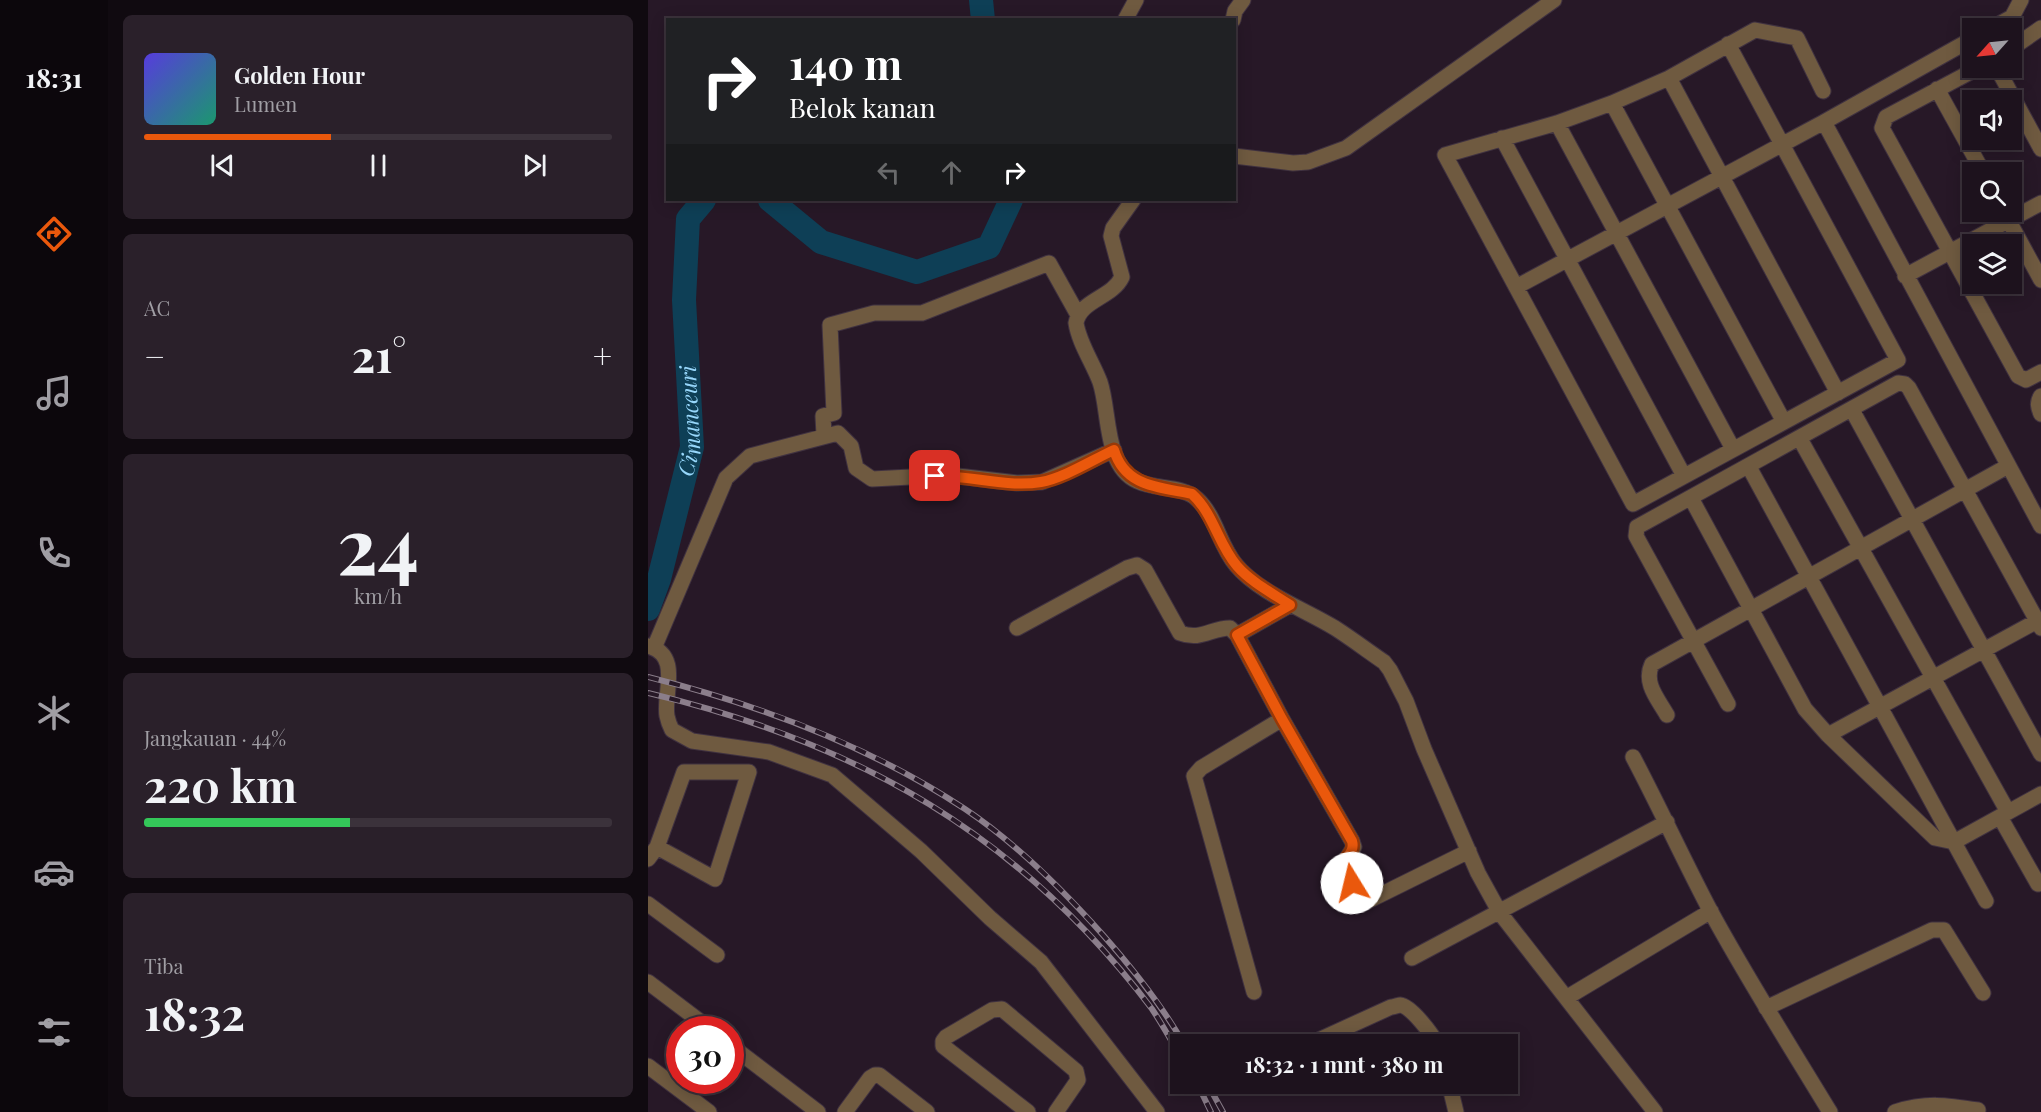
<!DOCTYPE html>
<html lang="id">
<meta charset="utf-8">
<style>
body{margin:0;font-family:"Playfair Display",serif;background:#2a202a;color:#f1f3f6;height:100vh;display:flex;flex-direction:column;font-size:22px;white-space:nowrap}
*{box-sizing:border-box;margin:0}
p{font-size:20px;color:#a09ea4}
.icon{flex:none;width:33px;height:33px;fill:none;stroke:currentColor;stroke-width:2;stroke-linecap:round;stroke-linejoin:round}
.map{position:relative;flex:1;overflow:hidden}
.details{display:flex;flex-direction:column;gap:15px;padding:15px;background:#100a10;width:540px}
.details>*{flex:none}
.top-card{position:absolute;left:18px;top:18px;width:570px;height:183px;border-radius:0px;box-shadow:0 3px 15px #0003,0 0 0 2px #3b323b;background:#202124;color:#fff;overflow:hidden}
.needle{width:39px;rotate:243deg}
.fabs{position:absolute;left:1314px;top:18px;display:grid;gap:12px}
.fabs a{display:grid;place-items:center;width:60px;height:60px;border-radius:0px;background:#1d121d;box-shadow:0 3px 15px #0003,0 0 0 2px #3b323b;font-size:30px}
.speed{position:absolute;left:18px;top:1016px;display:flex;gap:12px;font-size:30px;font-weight:700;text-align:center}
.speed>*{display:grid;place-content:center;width:78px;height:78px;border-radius:50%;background:#1d121d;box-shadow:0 3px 15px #0003,0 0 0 2px #3b323b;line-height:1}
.speed .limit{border:9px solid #d22;background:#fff;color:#111}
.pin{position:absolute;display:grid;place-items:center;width:51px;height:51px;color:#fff;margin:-26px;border-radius:12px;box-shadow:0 3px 9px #0006}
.me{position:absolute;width:66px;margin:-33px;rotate:351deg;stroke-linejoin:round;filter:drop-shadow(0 0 4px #0008)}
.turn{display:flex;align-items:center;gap:21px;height:126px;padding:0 24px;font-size:27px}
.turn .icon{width:78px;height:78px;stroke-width:2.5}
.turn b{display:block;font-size:42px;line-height:51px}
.lanes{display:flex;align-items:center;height:57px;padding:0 24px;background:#0003;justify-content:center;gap:30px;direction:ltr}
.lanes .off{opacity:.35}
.big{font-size:45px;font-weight:700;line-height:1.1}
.details .tile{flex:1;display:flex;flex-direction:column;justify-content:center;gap:9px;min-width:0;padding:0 21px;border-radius:9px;background:#2a202a}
.details .dial{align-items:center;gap:0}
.dial b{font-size:78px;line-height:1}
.song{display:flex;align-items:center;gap:18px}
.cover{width:72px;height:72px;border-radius:9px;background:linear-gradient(135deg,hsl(250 70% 55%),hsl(160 70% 35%))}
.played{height:6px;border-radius:3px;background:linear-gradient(90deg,#ea580c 40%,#3b323b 40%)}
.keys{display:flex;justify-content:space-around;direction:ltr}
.heat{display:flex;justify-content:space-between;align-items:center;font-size:33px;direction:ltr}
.charge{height:9px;border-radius:4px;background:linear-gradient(90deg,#34c759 44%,#3b323b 0)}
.trip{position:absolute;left:522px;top:1034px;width:348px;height:60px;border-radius:0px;background:#1d121d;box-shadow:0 3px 15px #0003,0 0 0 2px #3b323b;font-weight:700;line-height:60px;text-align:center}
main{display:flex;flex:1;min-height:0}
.dock{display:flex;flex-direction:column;width:108px;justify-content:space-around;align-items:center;background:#0c070c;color:#a09ea4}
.dock .icon{width:42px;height:42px}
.dock .current{color:#ea580c}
.dock b{font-size:27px;color:#f1f3f6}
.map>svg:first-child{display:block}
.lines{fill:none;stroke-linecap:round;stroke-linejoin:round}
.river{stroke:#0e3f56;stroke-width:24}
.minor-casing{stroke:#403240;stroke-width:17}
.minor{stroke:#6f5a40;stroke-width:15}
.rail-casing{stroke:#8b7e8b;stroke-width:6}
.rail{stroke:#271827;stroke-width:4;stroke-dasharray:11;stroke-linecap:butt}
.route-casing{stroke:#983908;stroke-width:15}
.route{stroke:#ea580c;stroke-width:10}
.labels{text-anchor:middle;stroke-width:6;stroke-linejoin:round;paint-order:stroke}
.water-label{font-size:22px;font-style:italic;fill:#97d7fb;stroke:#271827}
</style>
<main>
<nav class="dock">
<b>18:31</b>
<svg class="icon current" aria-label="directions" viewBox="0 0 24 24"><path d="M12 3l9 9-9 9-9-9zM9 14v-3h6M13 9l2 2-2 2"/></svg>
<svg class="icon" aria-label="music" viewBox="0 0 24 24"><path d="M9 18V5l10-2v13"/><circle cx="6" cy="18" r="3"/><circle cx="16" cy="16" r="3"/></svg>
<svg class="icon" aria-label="phone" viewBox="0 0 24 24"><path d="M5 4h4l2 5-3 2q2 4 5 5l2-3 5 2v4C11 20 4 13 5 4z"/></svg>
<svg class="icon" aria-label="climate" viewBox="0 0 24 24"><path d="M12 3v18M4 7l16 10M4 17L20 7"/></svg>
<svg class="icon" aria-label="car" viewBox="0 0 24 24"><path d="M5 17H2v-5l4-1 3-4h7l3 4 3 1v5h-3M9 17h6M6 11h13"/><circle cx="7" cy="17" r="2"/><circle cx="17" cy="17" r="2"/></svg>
<svg class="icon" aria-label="filters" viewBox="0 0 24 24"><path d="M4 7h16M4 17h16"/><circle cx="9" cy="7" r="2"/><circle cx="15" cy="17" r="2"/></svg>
</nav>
<section class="details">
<div class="tile">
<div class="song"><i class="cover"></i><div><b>Golden Hour</b><p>Lumen</p></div></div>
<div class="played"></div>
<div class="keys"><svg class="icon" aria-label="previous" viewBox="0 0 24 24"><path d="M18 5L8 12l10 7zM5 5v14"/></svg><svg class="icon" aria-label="pause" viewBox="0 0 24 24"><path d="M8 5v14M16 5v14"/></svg><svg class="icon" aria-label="next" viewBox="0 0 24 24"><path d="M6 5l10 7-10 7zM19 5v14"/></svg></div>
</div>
<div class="tile"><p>AC</p>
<div class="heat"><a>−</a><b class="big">21°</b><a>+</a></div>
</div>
<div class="tile dial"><b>24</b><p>km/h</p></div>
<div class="tile"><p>Jangkauan · 44%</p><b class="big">220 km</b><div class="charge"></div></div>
<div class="tile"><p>Tiba</p><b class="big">18:32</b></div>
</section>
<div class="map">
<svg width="1393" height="1112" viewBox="0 0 1393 1112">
<rect width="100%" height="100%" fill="#271827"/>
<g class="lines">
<g class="river">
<path d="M333,0L335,20"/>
<path d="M122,200L173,242L269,272L341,247L363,200"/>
<path id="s1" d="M0,609L11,579L44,447L36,300L40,219L56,200"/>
</g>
<g class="minor-casing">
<path id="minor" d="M477,20L488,0
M585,20L587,11L595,0
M1344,28L1364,17L1373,0
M1324,39L1176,122L1393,526
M1080,44L1250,360L985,504L797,155L909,123L964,103L1021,78L1107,30L1149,38L1175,91
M1364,48L1393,28
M1330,68L1238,117L1234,128L1370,376L1378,380L1393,372
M1349,68L1393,149
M1021,78L1190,393
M1289,89L1335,172
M964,103L1136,422
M909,123L1085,449
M854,138L1036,476
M586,156L645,163L660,162L698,148L906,0
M485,200L465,228L463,236L474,277C464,298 432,300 428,323C431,343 445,363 452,382C462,411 456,466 489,481C507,490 534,485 549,499C568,516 571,545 588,565C611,593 656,609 687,628C704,639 720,651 736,662L742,670L758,701L776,749L830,873L852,913L1007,1112
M1356,212L1393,280
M1257,276L1393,203
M868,287L1176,122
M1393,396C1389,402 1390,407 1393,414
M1204,410L1393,754
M176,435L175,416L186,413L182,325L226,313H274L401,263L430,315
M1152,439L1360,812
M1101,467L1338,901
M1043,498L1157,709L1180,735L1287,838L1306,842L1393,794
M642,605L589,635L634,719L704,841L706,847L697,861L695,869L713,897L716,899L722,900L821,851
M369,628L479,568L489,565L497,570L532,633C553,641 563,628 582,628L589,635
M0,646C34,655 15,694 19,716C20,721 22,726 24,730L44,741L121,752L184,775L273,851L342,918L393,962L509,1112
M6,648L78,478L102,456L190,433L203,446L208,468L224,479L301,475L369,483L394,482L466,450
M1080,704L988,536L989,527L1250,383L1257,384L1261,388L1393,628
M1019,715C1010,699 995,683 1004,664L1360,466
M1180,735L1389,621
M985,757C1012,808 1036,861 1063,912C1100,980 1142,1046 1182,1112
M1352,817L1390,884
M0,859L9,847L36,772H101L67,879L9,847
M0,904L69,955
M764,958L1019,822
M0,982L62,1029
M606,992L546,776L553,768L634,719
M918,998L1063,911
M1118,1008L1284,930H1296L1335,993
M662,1044L743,1007C745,1007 751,1005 752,1005C763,1006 784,1034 789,1044
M82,1045L170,1112
M0,1066L61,1112
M801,1083L808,1112
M197,1112L222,1078L227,1075H231L279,1112
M380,1112L295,1046V1041L298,1037L344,1010L354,1009L428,1071L430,1080L408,1112
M1247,1112C1278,1102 1299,1105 1330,1110"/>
</g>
<use href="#minor" class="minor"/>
<g class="rail-casing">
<path id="rail" d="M0,677C112,705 220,745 317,809C368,843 414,889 455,935C485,969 513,1004 536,1044
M0,693C211,743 372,835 504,1009C514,1024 523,1040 532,1056
M549,1083L563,1112
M559,1083L575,1112"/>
</g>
<use href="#rail" class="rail"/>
</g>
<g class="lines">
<g class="route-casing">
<path id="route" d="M287,476C322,475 359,488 393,482C416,478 444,460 466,450C477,487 511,487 544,494C566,514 570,544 589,566C603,582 624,593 642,605L589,635L634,719L704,841C708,855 692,858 695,870C697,874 702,879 704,883"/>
</g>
<use href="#route" class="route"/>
</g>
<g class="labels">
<g class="water-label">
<text dy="8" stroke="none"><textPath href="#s1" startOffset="194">Cimanceuri</textPath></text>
</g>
</g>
</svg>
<div class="fabs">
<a><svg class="needle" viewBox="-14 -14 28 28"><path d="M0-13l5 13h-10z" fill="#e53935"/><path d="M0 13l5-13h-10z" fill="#a09ea4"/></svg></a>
<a><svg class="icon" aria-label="sound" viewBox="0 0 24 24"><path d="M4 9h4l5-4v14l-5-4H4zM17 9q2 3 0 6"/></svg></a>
<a><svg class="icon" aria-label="search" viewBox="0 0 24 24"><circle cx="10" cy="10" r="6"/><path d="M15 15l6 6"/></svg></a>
<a><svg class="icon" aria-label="layers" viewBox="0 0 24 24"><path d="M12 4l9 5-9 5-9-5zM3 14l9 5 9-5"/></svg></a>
</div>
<div class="speed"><div class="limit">30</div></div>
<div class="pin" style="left:287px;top:476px;background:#d93025"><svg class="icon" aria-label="arrive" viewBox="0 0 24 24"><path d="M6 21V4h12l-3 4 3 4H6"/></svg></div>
<svg class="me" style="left:704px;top:883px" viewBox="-20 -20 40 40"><circle r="19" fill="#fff"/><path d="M0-13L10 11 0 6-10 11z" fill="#ea580c"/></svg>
<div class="trip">18:32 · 1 mnt · 380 m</div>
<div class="top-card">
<div class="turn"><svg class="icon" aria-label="right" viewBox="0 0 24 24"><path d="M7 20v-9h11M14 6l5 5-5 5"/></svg><div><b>140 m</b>Belok kanan</div></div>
<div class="lanes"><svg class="icon off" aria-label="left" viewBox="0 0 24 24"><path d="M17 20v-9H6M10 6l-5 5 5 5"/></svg><svg class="icon off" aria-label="ahead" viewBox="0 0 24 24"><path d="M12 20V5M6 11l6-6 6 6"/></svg><svg class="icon" aria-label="right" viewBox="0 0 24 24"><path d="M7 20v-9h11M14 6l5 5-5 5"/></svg></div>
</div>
</div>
</main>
